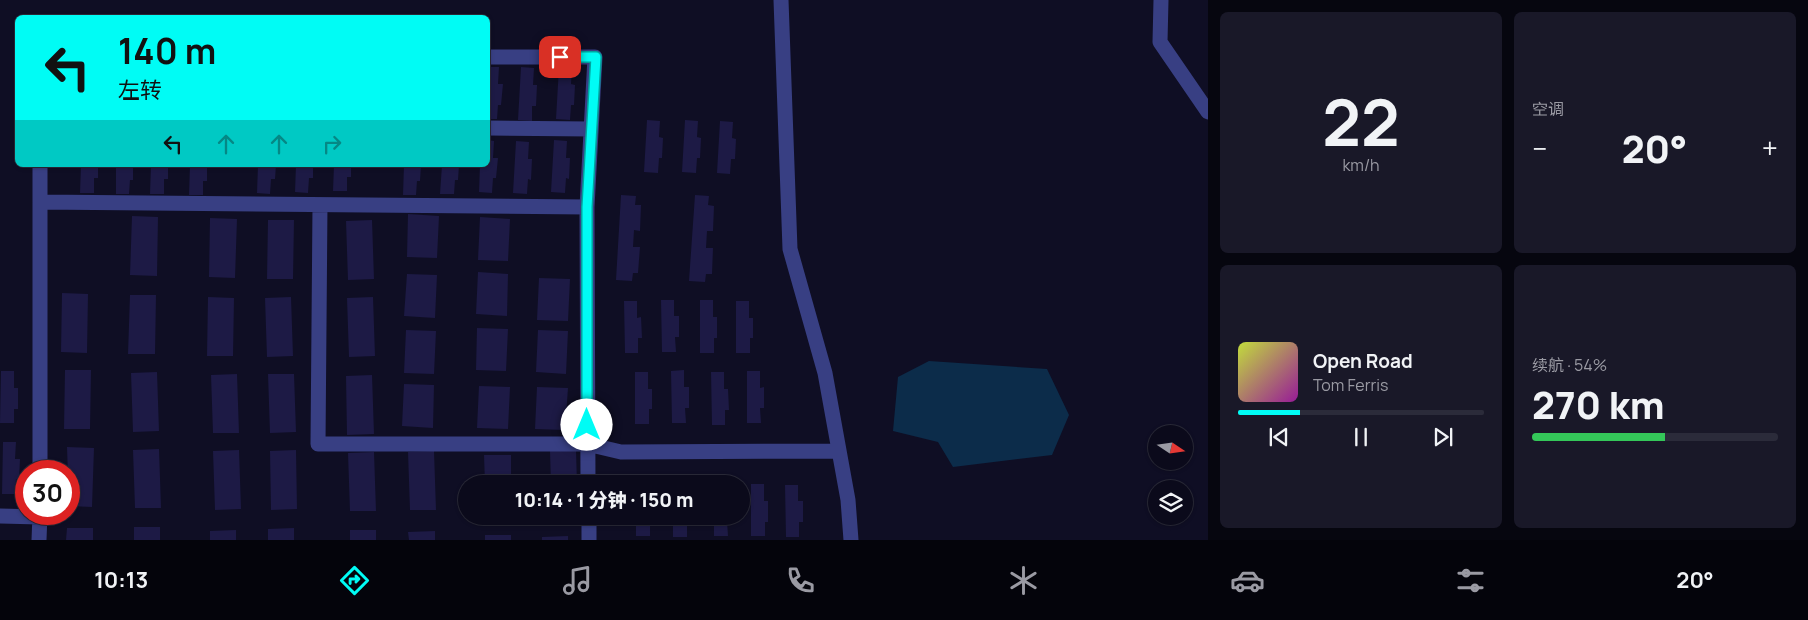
<!DOCTYPE html>
<html lang="zh">
<meta charset="utf-8">
<style>
body{margin:0;font-family:Manrope,"Noto Sans SC",sans-serif;background:#191828;color:#f1f3f6;height:100vh;display:flex;flex-direction:column;font-size:19px;white-space:nowrap}
*{box-sizing:border-box;margin:0}
p{font-size:16px;color:#9a9aa3}
.icon{flex:none;width:28px;height:28px;fill:none;stroke:currentColor;stroke-width:2;stroke-linecap:round;stroke-linejoin:round}
.map{position:relative;flex:1;overflow:hidden}
.sheet{display:flex;flex-direction:column;gap:12px;padding:12px;background:#06060f;width:600px}
.sheet>*{flex:none}
.guide{position:absolute;left:15px;top:15px;width:475px;height:152px;border-radius:8px;box-shadow:0 1px 4px #0004,0 0 0 1px #2b2b3a;background:#00fcf5;color:#111;overflow:hidden}
.needle{width:32px;rotate:103deg}
.buttons{position:absolute;left:1148px;top:425px;display:grid;gap:10px}
.buttons a{display:grid;place-items:center;width:45px;height:45px;border-radius:50%;background:#0b0a1b;box-shadow:0 1px 4px #0004,0 0 0 1px #2b2b3a;font-size:25px}
.speed{position:absolute;left:15px;top:460px;display:flex;gap:10px;font-size:25px;font-weight:700;text-align:center}
.speed>*{display:grid;place-content:center;width:65px;height:65px;border-radius:50%;background:#0b0a1b;box-shadow:0 1px 4px #0004,0 0 0 1px #2b2b3a;line-height:1}
.speed .limit{border:8px solid #d22;background:#fff;color:#111}
.pin{position:absolute;display:grid;place-items:center;width:42px;height:42px;color:#fff;margin:-21px;border-radius:10px;box-shadow:0 2px 8px #0006}
.me{position:absolute;width:55px;margin:-28px;rotate:0deg;stroke-linejoin:round;filter:drop-shadow(0 0 4px #0008)}
.turn{display:flex;align-items:center;gap:18px;height:105px;padding:0 20px;font-size:22px}
.turn .icon{width:65px;height:65px;stroke-width:2.5}
.turn b{display:block;font-size:35px;line-height:42px}
.lanes{display:flex;align-items:center;height:48px;padding:0 20px;background:#0003;justify-content:center;gap:25px;direction:ltr}
.lanes .off{opacity:.35}
.big{font-size:38px;font-weight:800;line-height:1.1}
.sheet .widget{flex:1;display:flex;flex-direction:column;justify-content:center;gap:8px;min-width:0;padding:0 18px;border-radius:8px;background:#191828}
.sheet .dial{align-items:center;gap:0}
.dial b{font-size:65px;line-height:1}
.song{display:flex;align-items:center;gap:15px}
.cover{width:60px;height:60px;border-radius:8px;background:linear-gradient(135deg,hsl(70 70% 55%),hsl(300 70% 35%))}
.played{height:5px;border-radius:2px;background:linear-gradient(90deg,#00fcf5 25%,#2b2b3a 25%)}
.keys{display:flex;justify-content:space-around;direction:ltr}
.heat{display:flex;justify-content:space-between;align-items:center;font-size:28px;direction:ltr}
.charge{height:8px;border-radius:4px;background:linear-gradient(90deg,#34c759 54%,#2b2b3a 0)}
.sheet .tiles{flex:1;display:grid;gap:12px;grid-template-columns:repeat(2,1fr)}
.trip{position:absolute;left:458px;top:475px;width:292px;height:50px;border-radius:25px;background:#0b0a1b;box-shadow:0 1px 4px #0004,0 0 0 1px #2b2b3a;font-weight:800;line-height:50px;text-align:center}
.dock{display:flex;height:80px;justify-content:space-around;align-items:center;background:#04040b;color:#9a9aa3}
.dock .icon{width:35px;height:35px}
.dock .selected{color:#00fcf5}
.dock b{font-size:22px;color:#f1f3f6}
main{display:flex;flex:1;min-height:0}
.map>svg:first-child{display:block}
.water{fill:#0c2c4a}
.building{fill:#1d1a45}
.lines{fill:none;stroke-linecap:round;stroke-linejoin:round}
.minor{stroke:#383f83;stroke-width:15}
.route-casing{stroke:#00a49f;stroke-width:12}
.route{stroke:#00fcf5;stroke-width:9}
</style>
<main>
<div class="map">
<svg width="1208" height="540" viewBox="0 0 1208 540">
<rect width="100%" height="100%" fill="#0f0e24"/>
<path class="water" d="M929,361L1047,369L1069,415L1052,455L953,467L938,442L893,431L898,377Z"/>
<path class="building" d="M488,67H499L498,84H503L501,105H498L497,119H488Z
M521,67L534,68L533,85H537L536,106H532V121L518,120Z
M559,67H572L571,84L575,85L574,105H571L570,120L556,119Z
M647,120L660,121L659,137L663,138L662,158H659L658,173L644,172Z
M685,120L698,121L697,137L701,138L700,158H697L696,173L682,172Z
M720,121L733,122L732,138L736,139L735,159H731L730,174L717,173Z
M488,140L494,141L493,158H498L496,178H493L492,193L479,192L480,165H488Z
M554,140L567,141L566,158H570L569,179L566,178L565,193L551,192Z
M516,141L529,142L528,159H532L531,180L528,179L527,194L513,193Z
M81,165H98V178H94V193H80Z
M116,165H133V180H130L129,194H116Z
M151,165H168V179H164V194H150Z
M190,165H207V181H203V195H189Z
M258,165H276L275,179H271L270,194L257,193Z
M296,165H313V178H309L308,193L295,192Z
M334,165H351V177H347V191H333Z
M404,165H421L420,181H417L416,195H403Z
M442,165H459L458,180H455L454,194H440Z
M621,195L636,196L635,205H641L640,231L634,230L633,247H640L638,273H633L632,281L616,280Z
M695,195L709,196L708,205L714,206L713,231H707L706,248H713L712,274H706L705,282L689,281Z
M408,214L439,216L437,258L407,257Z
M132,216L158,217L157,276L130,275Z
M480,217L510,219L508,261L478,260Z
M210,218L237,219L235,278L209,277Z
M268,220H294L293,279H267Z
M372,220L374,279L348,280L346,221Z
M478,272L508,274L507,316L476,314Z
M407,274L437,275L435,318L404,316Z
M539,278L570,279L568,321L537,320Z
M62,293L88,294L87,353L61,352Z
M130,295H156L155,354H128Z
M208,297L234,298L233,356H207Z
M291,297L293,356L267,357L265,298Z
M373,297L375,356L349,357L347,298Z
M661,300H674V316H679V337H675L676,352H662Z
M700,300H713V317H717V338H714V353H700Z
M624,301H637V318L641,317L642,338H638V353H625Z
M736,301H749V318H753V338H750V353H736Z
M477,328L508,329L506,371L476,370Z
M406,330L436,331L434,374L404,373Z
M538,330L568,331L566,374L536,372Z
M65,370H91L90,429H64Z
M684,370V387H689V408H685L686,423H672L671,371Z
M1,371H14V388H18V409H14V423H0Z
M747,371H760V388L764,387V408H760L761,423H747Z
M157,372L159,431L133,432L131,373Z
M635,372H648V389H652V409H649V424H635Z
M711,372H724V389H728L729,410H725V425H712Z
M237,374L239,433H213L211,375Z
M268,374H294L296,432L270,433Z
M372,375L374,434L347,435L346,376Z
M404,384L434,385L433,428L402,426Z
M479,386L510,387L508,429L477,428Z
M537,387L568,388L565,430L535,429Z
M3,442H16L15,459H20L19,480L16,479L15,494H2Z
M67,447L94,448L92,507L69,506Z
M159,449L161,508H135L133,450Z
M239,450L241,509L215,510L213,451Z
M296,450L297,509L271,510L270,451Z
M576,450L577,484H551L550,451Z
M434,451L436,510H410L408,452Z
M374,452L376,511H350L348,453Z
M484,455H511V484H485Z
M751,484H764V501H768V522H765V536H751Z
M785,485H798V501H803V522H799V537H786Z
M636,516H653V521H650V536H636Z
M673,516H690V522H687V537H673Z
M714,516H731V521H727L728,536H714Z
M134,527H160V540H134Z
M67,528H93V540H66Z
M294,528V540H268V529Z
M236,530V540H210V531Z
M350,530H376V540H350Z
M435,531V540H409L408,532Z
M485,535H511V540H485Z
M568,536V540H542V537Z"/>
<g class="lines">
<path class="minor" d="M781,0L790,249L825,373L848,500L851,540
M1161,0L1160,42L1208,112
M488,57H595L587,207L588,484
M488,128L591,129
M40,202L587,207
M320,205L318,444H587L621,452L839,451
M40,471V165
M0,516L40,517
M589,516V540
M39,540L40,514"/>
</g>
<g class="lines">
<g class="route-casing">
<path id="route" d="M560,57H596L587,207V425"/>
</g>
<use href="#route" class="route"/>
</g>
</svg>
<div class="buttons">
<a><svg class="needle" viewBox="-14 -14 28 28"><path d="M0-13l5 13h-10z" fill="#e53935"/><path d="M0 13l5-13h-10z" fill="#9a9aa3"/></svg></a>
<a><svg class="icon" aria-label="layers" viewBox="0 0 24 24"><path d="M12 4l9 5-9 5-9-5zM3 14l9 5 9-5"/></svg></a>
</div>
<div class="speed"><div class="limit">30</div></div>
<div class="pin" style="left:560px;top:57px;background:#d93025"><svg class="icon" aria-label="arrive" viewBox="0 0 24 24"><path d="M6 21V4h12l-3 4 3 4H6"/></svg></div>
<svg class="me" style="left:587px;top:425px" viewBox="-20 -20 40 40"><circle r="19" fill="#fff"/><path d="M0-13L10 11 0 6-10 11z" fill="#00fcf5"/></svg>
<div class="trip">10:14 · 1 分钟 · 150 m</div>
<div class="guide">
<div class="turn"><svg class="icon" aria-label="left" viewBox="0 0 24 24"><path d="M17 20v-9H6M10 6l-5 5 5 5"/></svg><div><b>140 m</b>左转</div></div>
<div class="lanes"><svg class="icon" aria-label="left" viewBox="0 0 24 24"><path d="M17 20v-9H6M10 6l-5 5 5 5"/></svg><svg class="icon off" aria-label="ahead" viewBox="0 0 24 24"><path d="M12 20V5M6 11l6-6 6 6"/></svg><svg class="icon off" aria-label="ahead" viewBox="0 0 24 24"><path d="M12 20V5M6 11l6-6 6 6"/></svg><svg class="icon off" aria-label="right" viewBox="0 0 24 24"><path d="M7 20v-9h11M14 6l5 5-5 5"/></svg></div>
</div>
</div>
<section class="sheet">
<div class="tiles">
<div class="widget dial"><b>22</b><p>km/h</p></div>
<div class="widget"><p>空调</p>
<div class="heat"><a>−</a><b class="big">20°</b><a>+</a></div>
</div>
<div class="widget">
<div class="song"><i class="cover"></i><div><b>Open Road</b><p>Tom Ferris</p></div></div>
<div class="played"></div>
<div class="keys"><svg class="icon" aria-label="previous" viewBox="0 0 24 24"><path d="M18 5L8 12l10 7zM5 5v14"/></svg><svg class="icon" aria-label="pause" viewBox="0 0 24 24"><path d="M8 5v14M16 5v14"/></svg><svg class="icon" aria-label="next" viewBox="0 0 24 24"><path d="M6 5l10 7-10 7zM19 5v14"/></svg></div>
</div>
<div class="widget"><p>续航 · 54%</p><b class="big">270 km</b><div class="charge"></div></div>
</div>
</section>
</main>
<nav class="dock">
<b>10:13</b>
<svg class="icon selected" aria-label="directions" viewBox="0 0 24 24"><path d="M12 3l9 9-9 9-9-9zM9 14v-3h6M13 9l2 2-2 2"/></svg>
<svg class="icon" aria-label="music" viewBox="0 0 24 24"><path d="M9 18V5l10-2v13"/><circle cx="6" cy="18" r="3"/><circle cx="16" cy="16" r="3"/></svg>
<svg class="icon" aria-label="phone" viewBox="0 0 24 24"><path d="M5 4h4l2 5-3 2q2 4 5 5l2-3 5 2v4C11 20 4 13 5 4z"/></svg>
<svg class="icon" aria-label="climate" viewBox="0 0 24 24"><path d="M12 3v18M4 7l16 10M4 17L20 7"/></svg>
<svg class="icon" aria-label="car" viewBox="0 0 24 24"><path d="M5 17H2v-5l4-1 3-4h7l3 4 3 1v5h-3M9 17h6M6 11h13"/><circle cx="7" cy="17" r="2"/><circle cx="17" cy="17" r="2"/></svg>
<svg class="icon" aria-label="filters" viewBox="0 0 24 24"><path d="M4 7h16M4 17h16"/><circle cx="9" cy="7" r="2"/><circle cx="15" cy="17" r="2"/></svg>
<b>20°</b>
</nav>
